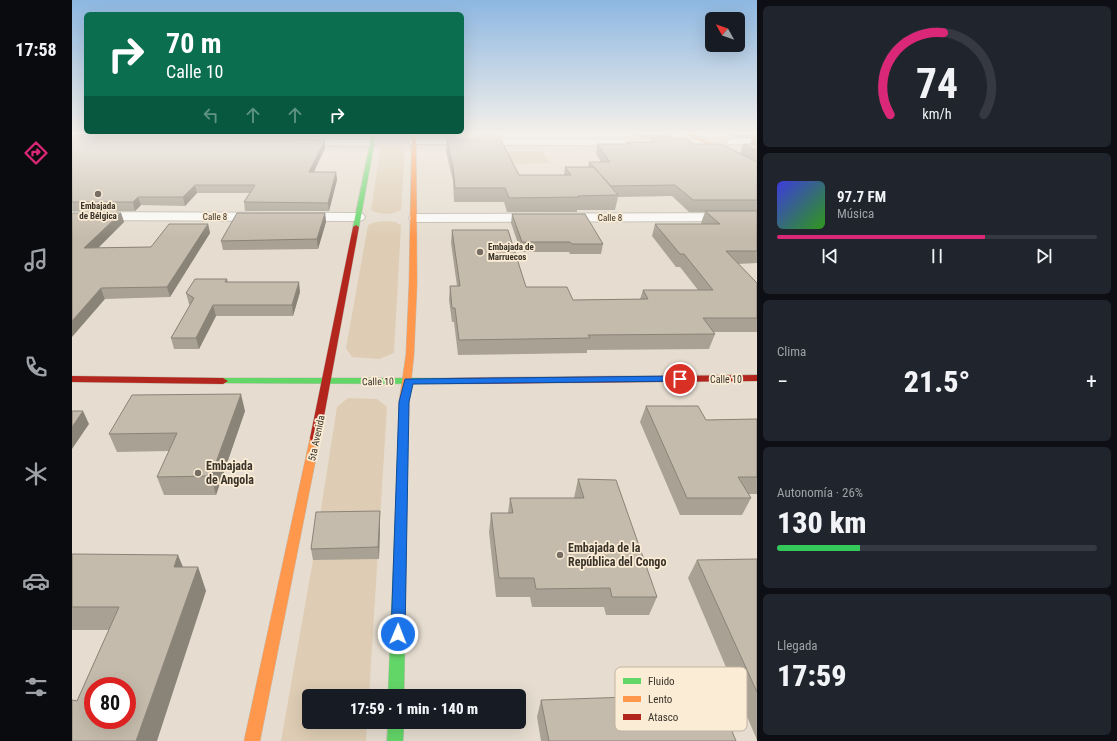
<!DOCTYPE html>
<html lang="es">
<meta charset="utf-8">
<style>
body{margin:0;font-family:"Roboto Condensed",sans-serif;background:#20242c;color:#f1f3f6;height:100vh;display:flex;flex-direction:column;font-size:15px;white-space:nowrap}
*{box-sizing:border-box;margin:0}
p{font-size:13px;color:#9ea1a6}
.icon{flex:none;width:22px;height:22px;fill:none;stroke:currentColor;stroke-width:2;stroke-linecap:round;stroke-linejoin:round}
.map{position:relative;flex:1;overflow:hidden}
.drawer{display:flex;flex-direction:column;gap:6px;padding:6px;background:#0d0f14;width:360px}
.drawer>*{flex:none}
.banner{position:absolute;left:12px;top:12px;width:380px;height:122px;border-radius:6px;box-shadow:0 4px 16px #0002;background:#0b6e4f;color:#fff;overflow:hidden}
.needle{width:26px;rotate:310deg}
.buttons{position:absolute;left:633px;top:12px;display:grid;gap:8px}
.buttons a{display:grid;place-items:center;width:40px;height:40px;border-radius:6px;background:#171b24;box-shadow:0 4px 16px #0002;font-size:20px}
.speed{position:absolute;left:12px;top:677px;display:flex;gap:8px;font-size:20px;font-weight:700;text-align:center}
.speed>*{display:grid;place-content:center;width:52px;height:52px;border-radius:50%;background:#171b24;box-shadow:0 4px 16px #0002;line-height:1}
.speed .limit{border:6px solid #d22;background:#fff;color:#111}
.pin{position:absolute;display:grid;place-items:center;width:34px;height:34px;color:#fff;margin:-17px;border:2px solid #fff;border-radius:50%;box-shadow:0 1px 4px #0007}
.me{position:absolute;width:44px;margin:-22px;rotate:1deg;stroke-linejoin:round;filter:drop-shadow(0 0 3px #0008)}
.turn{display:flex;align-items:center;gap:14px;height:84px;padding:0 16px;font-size:18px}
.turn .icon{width:52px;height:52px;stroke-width:2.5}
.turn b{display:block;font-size:28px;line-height:34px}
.lanes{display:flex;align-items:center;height:38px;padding:0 16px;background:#0003;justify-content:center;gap:20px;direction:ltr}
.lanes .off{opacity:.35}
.big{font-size:30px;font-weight:800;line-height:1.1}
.drawer .widget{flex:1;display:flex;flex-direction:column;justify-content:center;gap:6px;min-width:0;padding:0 14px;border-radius:6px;background:#20242c}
.drawer .dial{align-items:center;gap:0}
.dial svg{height:104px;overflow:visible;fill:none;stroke:#363941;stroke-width:7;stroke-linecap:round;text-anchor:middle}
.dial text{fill:#f1f3f6;stroke:none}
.song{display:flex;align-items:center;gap:12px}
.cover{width:48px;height:48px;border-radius:6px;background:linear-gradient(135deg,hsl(240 70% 55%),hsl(110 70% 35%))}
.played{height:4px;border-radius:2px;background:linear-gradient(90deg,#db2777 65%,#363941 65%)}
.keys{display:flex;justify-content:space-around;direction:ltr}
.heat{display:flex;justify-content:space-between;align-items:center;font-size:22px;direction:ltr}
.charge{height:6px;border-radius:3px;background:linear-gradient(90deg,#34c759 26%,#363941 0)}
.trip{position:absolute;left:230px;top:689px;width:224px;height:40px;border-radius:6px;background:#171b24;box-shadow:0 4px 16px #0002;font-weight:800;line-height:40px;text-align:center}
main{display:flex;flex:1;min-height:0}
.tabs{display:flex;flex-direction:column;width:72px;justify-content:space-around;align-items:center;background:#090b0e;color:#9ea1a6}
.tabs .icon{width:28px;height:28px}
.tabs .active{color:#db2777}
.tabs b{font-size:18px;color:#f1f3f6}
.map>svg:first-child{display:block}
.green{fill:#decdb4}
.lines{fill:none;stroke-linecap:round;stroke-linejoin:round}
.street-casing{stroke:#c2bcb1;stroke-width:2}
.fast-casing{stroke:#c2bcb1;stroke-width:1}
.slow-casing{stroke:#c2bcb1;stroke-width:1}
.jam-casing{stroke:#c2bcb1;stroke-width:1}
.street{fill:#fbfaf8;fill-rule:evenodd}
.fast{fill:#63d668;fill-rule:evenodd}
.slow{fill:#ff974d;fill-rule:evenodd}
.jam{fill:#b3261e;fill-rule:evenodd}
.wall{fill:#a9a194}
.shaded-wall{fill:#8a8378}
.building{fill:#c5bbac;stroke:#8a8378;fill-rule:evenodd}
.route{fill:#1a73e8;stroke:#114b97}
.poi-dot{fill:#766e64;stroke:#fbecd5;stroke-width:1.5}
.labels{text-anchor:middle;stroke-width:3.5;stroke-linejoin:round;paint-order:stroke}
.far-poi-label{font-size:9px;font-weight:bold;fill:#39332a;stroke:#fbecd5}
.far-street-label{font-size:9px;fill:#39332a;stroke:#fbecd5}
.street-label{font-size:10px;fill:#39332a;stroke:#fbecd5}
.near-poi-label{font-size:12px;font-weight:bold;fill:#39332a;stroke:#fbecd5;text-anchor:start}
.key{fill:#fbecd5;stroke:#c1b4a2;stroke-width:1}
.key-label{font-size:11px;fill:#39332a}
</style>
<main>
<nav class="tabs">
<b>17:58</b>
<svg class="icon active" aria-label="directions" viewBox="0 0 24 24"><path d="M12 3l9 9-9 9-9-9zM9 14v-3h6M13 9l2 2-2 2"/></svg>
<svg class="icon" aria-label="music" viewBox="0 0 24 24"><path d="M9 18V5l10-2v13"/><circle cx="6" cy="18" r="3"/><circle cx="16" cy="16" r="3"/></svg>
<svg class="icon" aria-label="phone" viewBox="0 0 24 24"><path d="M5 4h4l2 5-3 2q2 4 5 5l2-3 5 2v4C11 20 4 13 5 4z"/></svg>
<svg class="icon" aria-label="climate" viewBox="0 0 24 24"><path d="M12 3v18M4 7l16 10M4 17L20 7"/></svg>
<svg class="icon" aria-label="car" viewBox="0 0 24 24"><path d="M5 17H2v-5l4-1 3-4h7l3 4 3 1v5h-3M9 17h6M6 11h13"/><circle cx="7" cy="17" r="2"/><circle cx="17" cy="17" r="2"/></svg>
<svg class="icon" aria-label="filters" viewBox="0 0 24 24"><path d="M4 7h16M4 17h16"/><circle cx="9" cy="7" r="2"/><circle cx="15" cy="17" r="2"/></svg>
</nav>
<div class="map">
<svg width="685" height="741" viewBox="0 0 685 741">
<rect width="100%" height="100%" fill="#e6ddd0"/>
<path class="green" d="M314,145L333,146L329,210C319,215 309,215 299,210L309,146Z
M470,151L478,163L434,164L428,152Z
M314,221L323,222L329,225L322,353L307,359L280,357L274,348L296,225L303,222Z
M276,398L305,399L315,407L297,696H237V722H295L294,741H209L241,560L265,407Z"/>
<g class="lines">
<g class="street-casing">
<path id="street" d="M114,134H128L171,140L176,143L171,146L131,142Z
M342,139L635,140L640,143L635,146L338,144L337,142Z
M660,139H685V145L656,144L655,142L656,140Z
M223,140H300L305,143L300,146L219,145L218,143Z
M0,212L286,213L291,214L293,217L291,220L286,221L0,220Z
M685,213V221L344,222L339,221L337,218L339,215L344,214Z"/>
</g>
<g class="fast-casing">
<path id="fast" d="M300,134H304L287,227L284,229L281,227Z
M151,378H376L381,381L376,384L148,383L146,381L148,379Z
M331,440L335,441L336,444L332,696H316L326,444L327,441Z
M316,722H332L331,741H315Z"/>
</g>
<g class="slow-casing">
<path id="slow" d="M340,134H344L345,284L342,354L337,402L336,444L335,447H327L326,444L327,402L334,354L337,284Z
M615,134H620L685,167V170Z
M243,434L247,435L248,438L188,741H172L238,438L239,435Z"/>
</g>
<g class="jam-casing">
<path id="jam" d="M284,225L287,227L248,438L247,441H239L238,438L281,227Z
M685,375V381L376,384L371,381L376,378Z
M0,376L151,378L156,381L151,384L0,382Z"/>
</g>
<use href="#street" class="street"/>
<use href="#fast" class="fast"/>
<use href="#slow" class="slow"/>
<use href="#jam" class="jam"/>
</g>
<path class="wall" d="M0,134H260L258,138L0,139Z
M402,134H426L447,175H492L493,167H516L517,162H529L524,154L525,144H554V142H579V138H568L563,134H600L599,138L622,144L668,154L671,144H678L680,138H663L658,134H685V263L666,264L685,283V332H641L643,334L637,349L515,350V353L386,355L382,322H380L377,300L378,286H385L379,243L380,230L454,287L501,300L568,299L571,290H626L608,267H604L580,236L583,224H630L629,223L633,212H617L600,196L546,197L543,210H505V212H435L432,202H382L381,181L374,152L375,140H405V138H403Z
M0,140L253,148L242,172H264L265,180L257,211H173L172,202L178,193H125L113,206L69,205L63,211H0Z
M0,213H49L52,222L26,248L79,247L136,224L138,233L98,297L33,299Z
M253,213L254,222L246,249L151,250L149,241Z
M440,214L531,244L529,254H498L497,252H449L439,223Z
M155,279L156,282L228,292L221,316H144L127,349H102L99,338L118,305L117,304L114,293Z
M574,406L634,420L685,419V494H676L679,498L670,515H608L568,422Z
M173,411L144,495H92L85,477L97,451L45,452L37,434Z
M506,479L585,597L577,615H534L532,607H460L458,597H424L417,532L419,513H436L438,498H502Z
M308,511V523L307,559L241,560L239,549Z
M0,554L111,567H126L134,591L5,701L37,630H0Z
M685,559V740L616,578L625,560Z
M469,700L664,741H469L465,717Z"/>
<path class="shaded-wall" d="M257,134H260L258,138Z
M253,140V148L238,180L237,172Z
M264,172L265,180L257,211L256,203Z
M123,185L125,193L113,206L111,197Z
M66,197L69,205L63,211L61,202Z
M49,213L52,222L16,258L12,248Z
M253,213L254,222L246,249L245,239Z
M136,224L138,233L98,297L95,287Z
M227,282L228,292L221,316L220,305Z
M29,288L33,299L0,337V321Z
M141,305L144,316L127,349L124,338Z
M169,394L173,411L144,495L139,476Z
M11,411L17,424L0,449V427Z
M308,511V523L307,559L306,547Z
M106,555L116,579L102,567Z
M126,567L134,591L85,741H64Z"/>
<path class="building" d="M406,134H426L447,175H499L493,167H522L546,195L506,196L507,197L437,198L433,188H383L381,167L375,140H407Z
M680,137H685V140Z
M579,138H613L622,144H649L685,162V167H684L685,168V200H621L603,185L539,186L517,162H538L525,144H557L554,142H584Z
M0,140H253L237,172H264L256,203L172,202L183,185H123L111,197H66L61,202H0Z
M671,144H685V151Z
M633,211H685V251H654L685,283V318H631L643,334L516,335L518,338L387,340L383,308H380L378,286H388L380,230H436L454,287H495L501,300L576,299L571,290H641L612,254H608L583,224H648Z
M0,213H49L12,248L79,247L97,224H136L95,287L29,288L0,321Z
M165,213H253L245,239L149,241Z
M440,214H513L531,244H500L498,242H450Z
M123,279H155L153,282H227L220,305H141L124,338H99L122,298L114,293Z
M169,394L139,476L85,477L105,433L37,434L60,395Z
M574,406H626L634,420L685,419V477H666L679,498H615Z
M0,411H11L0,427Z
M506,479L544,480L585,597H540L538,588L464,589L462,578H427L419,513H441L438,498H512Z
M308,511L306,547L239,549L244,512Z
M0,554L106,555L102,567H126L64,741H0V700L5,701L47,607H0ZM21,686H55V720H21Z
M685,559V692L625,560Z
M645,694L664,741H477L469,700Z"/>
<linearGradient id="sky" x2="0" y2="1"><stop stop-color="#8db7e1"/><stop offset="0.56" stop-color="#f4f0ea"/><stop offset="1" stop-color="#f4f0ea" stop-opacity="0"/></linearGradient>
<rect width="685" height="238" fill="url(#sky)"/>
<path class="route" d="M608,376L612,377V381L341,384L337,402L333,634L331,639L326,641L321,639L319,634L327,402L333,379Z"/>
<g class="poi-dot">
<circle cx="26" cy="194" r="4"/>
<circle cx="408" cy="252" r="4"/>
<circle cx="126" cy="473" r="4"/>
<circle cx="488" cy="555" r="4"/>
</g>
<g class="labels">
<g class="far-poi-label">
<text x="26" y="209">Embajada<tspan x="26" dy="10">de Bélgica</tspan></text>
<text x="416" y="250" text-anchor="start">Embajada de<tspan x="416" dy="10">Marruecos</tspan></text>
</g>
<g class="far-street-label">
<text x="143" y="220">Calle 8</text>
<text x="538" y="221">Calle 8</text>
</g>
<g class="street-label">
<text x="654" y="383">Calle 10</text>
<text transform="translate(306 381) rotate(-1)" y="4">Calle 10</text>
<text transform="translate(244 438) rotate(-78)" y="4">5ta Avenida</text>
</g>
<g class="near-poi-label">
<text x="134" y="470">Embajada<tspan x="134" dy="14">de Angola</tspan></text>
<text x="496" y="552">Embajada de la<tspan x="496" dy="14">República del Congo</tspan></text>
</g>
</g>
<rect x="543" y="667" width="132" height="64" rx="6" class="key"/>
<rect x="551" y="678" width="18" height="6" fill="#63d668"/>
<rect x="551" y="696" width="18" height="6" fill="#ff974d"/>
<rect x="551" y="714" width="18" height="6" fill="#b3261e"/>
<g class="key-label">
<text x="576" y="685">Fluido</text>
<text x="576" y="703">Lento</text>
<text x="576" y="721">Atasco</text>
</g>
</svg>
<div class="buttons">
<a><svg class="needle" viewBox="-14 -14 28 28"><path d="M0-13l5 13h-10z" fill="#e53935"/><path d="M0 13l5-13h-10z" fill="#9ea1a6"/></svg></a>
</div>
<div class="speed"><div class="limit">80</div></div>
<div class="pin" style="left:608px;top:379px;background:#d93025"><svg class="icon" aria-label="arrive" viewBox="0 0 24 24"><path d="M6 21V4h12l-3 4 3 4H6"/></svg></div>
<svg class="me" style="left:326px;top:634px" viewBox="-20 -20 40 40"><circle r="17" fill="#1a73e8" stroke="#fff" stroke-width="3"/><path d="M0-11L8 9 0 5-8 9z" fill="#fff"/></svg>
<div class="trip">17:59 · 1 min · 140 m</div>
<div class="banner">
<div class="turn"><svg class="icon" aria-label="right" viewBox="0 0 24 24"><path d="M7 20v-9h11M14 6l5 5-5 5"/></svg><div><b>70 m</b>Calle 10</div></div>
<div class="lanes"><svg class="icon off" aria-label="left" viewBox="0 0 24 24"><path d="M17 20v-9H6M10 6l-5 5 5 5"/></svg><svg class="icon off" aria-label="ahead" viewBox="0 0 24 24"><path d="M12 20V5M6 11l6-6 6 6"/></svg><svg class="icon off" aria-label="ahead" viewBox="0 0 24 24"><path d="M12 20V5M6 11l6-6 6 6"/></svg><svg class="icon" aria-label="right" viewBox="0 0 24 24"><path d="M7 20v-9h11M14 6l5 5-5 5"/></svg></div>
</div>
</div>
<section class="drawer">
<div class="widget dial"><svg viewBox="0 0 100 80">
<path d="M14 69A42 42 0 1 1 86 69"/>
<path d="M14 69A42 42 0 0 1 55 6" stroke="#db2777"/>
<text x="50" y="56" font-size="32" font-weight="700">74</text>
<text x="50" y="72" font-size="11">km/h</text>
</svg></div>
<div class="widget">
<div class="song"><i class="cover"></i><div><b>97.7 FM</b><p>Música</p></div></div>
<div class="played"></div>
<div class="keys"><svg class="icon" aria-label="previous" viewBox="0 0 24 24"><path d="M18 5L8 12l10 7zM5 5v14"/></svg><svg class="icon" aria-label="pause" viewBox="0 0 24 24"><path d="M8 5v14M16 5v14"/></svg><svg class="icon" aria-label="next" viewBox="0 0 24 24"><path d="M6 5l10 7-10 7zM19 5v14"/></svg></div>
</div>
<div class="widget"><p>Clima</p>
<div class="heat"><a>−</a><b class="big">21.5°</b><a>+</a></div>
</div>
<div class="widget"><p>Autonomía · 26%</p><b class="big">130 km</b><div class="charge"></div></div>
<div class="widget"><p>Llegada</p><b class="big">17:59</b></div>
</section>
</main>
